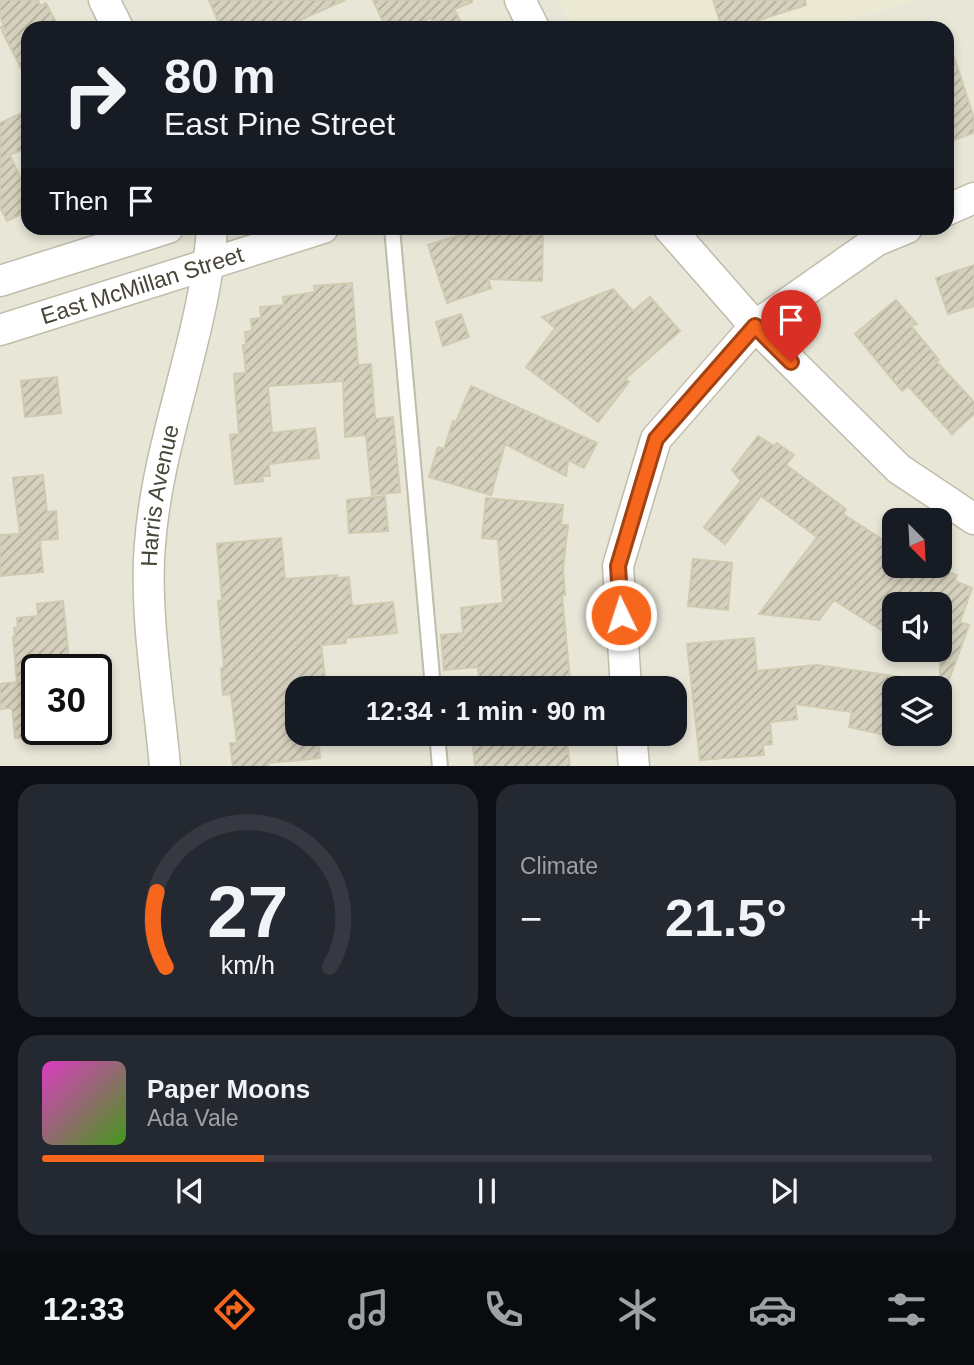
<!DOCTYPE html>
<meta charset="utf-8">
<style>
body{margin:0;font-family:Helvetica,sans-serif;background:#242831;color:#f1f3f6;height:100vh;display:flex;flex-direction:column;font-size:26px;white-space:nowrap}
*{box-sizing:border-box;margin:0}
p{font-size:23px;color:#9ea1a6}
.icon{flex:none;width:38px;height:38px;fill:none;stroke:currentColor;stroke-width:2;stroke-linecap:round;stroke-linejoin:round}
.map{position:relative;height:766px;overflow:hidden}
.details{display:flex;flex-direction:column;gap:18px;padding:18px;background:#0d0f14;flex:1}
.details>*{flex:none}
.guide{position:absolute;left:21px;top:21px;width:933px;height:214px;border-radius:21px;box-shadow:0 4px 10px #0003;background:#171b24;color:#f1f3f6;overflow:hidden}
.needle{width:46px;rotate:156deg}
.fabs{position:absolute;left:882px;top:508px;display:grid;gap:14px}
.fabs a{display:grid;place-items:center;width:70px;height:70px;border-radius:14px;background:#171b24;box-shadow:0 4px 10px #0003;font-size:35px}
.speed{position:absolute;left:21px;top:654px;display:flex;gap:14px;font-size:35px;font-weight:700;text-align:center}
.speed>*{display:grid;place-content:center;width:91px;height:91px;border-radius:50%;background:#171b24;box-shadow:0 4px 10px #0003;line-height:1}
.speed .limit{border:4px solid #111;border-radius:10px;background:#fff;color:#111}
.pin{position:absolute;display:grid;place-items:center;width:60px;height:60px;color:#fff;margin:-72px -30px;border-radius:50% 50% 50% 0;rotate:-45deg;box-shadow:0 0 7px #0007}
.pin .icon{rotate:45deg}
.me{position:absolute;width:77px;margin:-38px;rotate:356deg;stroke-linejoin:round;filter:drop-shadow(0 0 5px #0008)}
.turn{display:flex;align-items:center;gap:24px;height:147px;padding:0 28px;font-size:32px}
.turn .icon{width:91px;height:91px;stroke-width:2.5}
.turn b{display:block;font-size:49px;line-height:60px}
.then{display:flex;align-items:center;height:66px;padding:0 28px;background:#0003;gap:14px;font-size:26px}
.big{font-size:52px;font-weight:700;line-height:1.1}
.details .tile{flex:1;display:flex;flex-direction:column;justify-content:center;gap:10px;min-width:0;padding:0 24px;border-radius:21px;background:#242831}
.details .dial{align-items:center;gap:0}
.dial svg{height:182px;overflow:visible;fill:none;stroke:#363941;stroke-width:7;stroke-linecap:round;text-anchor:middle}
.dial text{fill:#f1f3f6;stroke:none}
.song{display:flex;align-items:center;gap:21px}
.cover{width:84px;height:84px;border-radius:10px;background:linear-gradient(135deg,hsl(310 70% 55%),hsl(100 70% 35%))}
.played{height:7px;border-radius:4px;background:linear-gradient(90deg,#f7661d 25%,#363941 25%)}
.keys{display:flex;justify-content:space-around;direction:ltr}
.heat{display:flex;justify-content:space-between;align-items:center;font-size:38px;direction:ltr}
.details .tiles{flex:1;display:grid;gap:18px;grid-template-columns:1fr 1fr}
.tile:last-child{grid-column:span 2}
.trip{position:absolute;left:285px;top:676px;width:402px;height:70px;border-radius:21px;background:#171b24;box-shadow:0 4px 10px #0003;font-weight:700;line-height:70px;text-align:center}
.tab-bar{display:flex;height:112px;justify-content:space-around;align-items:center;background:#090b0e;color:#9ea1a6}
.tab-bar .icon{width:49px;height:49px}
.tab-bar .on{color:#f7661d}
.tab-bar b{font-size:32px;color:#f1f3f6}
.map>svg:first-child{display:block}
.residential{fill:#e8e6d7;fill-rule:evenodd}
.education{fill:#edead3}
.building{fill:url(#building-hatch);stroke:#d0cab1;stroke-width:2}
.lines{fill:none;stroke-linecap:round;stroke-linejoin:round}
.service-casing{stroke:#c0bcab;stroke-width:18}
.minor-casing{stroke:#c0bcab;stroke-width:33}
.service{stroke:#fff;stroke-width:14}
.minor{stroke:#fff;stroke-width:30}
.route-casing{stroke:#a14213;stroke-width:18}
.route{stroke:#f7661d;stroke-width:12}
.labels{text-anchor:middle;stroke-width:5;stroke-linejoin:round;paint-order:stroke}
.street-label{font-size:23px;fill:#484437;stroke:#fff}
</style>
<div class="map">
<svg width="974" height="767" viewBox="0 0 974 767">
<defs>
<pattern id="building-hatch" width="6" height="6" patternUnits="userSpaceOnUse" patternTransform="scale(1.75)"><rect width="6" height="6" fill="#d6d1be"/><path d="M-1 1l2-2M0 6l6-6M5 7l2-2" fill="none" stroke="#b0ab9b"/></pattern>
</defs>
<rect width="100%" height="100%" fill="#f4f3e9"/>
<path class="residential" d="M0,0H558L573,28H28V228H947V28H826L913,0H974V766H0ZM894,520H940V565H894ZM894,604H940V649H894ZM37,670H96V730H37ZM298,688H676V733H298ZM894,688H940V733H894Z"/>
<path class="education" d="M558,0H913L826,28H573Z"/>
<path class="building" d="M0,0H38L40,6L46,3L59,28H28V82L2,31L6,28H0L4,25L0,17Z
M209,0H345L282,28H221Z
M373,0H472V2L454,9L464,28H436L431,18L404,28H386Z
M713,0H805L806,5L734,28H722Z
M951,48L974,118V133L947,142V49Z
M28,110V147L10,155L28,195V211L7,221L0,207V123Z
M483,228H543L542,281L488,279L491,288L447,303L428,245Z
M974,265V306L948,314L936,278Z
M352,283L358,365L371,364L375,419L393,417L400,492L372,495L366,435L345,437L343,381L268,386L272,433L315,428L319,458L269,464L270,476H262L263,481L235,484L230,435L239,434L234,374L246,373L243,345H246L245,332L252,331L251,319L261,318L260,307L284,305L283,297L315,292L314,286Z
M613,289L633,311L650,297L680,331L625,379L629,382L598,422L526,367L555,328L542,317Z
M896,300L917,324L911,326L939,360L936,361L974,402V414L952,434L908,386L902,391L855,334Z
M461,314L469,337L443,346L436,322Z
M57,377L61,413L25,417L21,381Z
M471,386L597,443L584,468L568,460L566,476L505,444L491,495L429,477L438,447L444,449L453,421L456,422Z
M758,436L774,446L777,443L794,455L786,465L846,509L843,514L894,547V565H931L957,575L955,581L972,588L960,622L969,625L943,696L940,695V604H894V620L886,633L834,600L819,620L759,614L817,537L761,496L725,544L704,527L741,481L732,470Z
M43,475L47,512L56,511L58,539L40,540L43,572L0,576V535L20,534L13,478Z
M385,496L388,531L349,533L347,500Z
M486,498L563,505L561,525H568L563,569L565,595H562L570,680L519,688H480L478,667L444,670L441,635L463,633L461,608L503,603L498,539L482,538Z
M281,538L285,579L337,575V578L349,577L352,606L393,602L397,633L346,638V643L321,645L325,677L313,679L314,688H298V733H318L320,758L268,763L269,767H233L230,743H237L231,694L223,695L221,668H224L218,601L222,600L217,544Z
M693,559L732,563L728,610L688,606Z
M63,601L69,658L37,661V736L15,738L12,708L0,709V684L17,682L13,637L15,636L14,628L18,627L17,618L38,616L37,604Z
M754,638L757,671L817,665L901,677L894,688V737L849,727L852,712L795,704L797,719L770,722L772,744L763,745L764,755L700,760L687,644Z
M502,733H566L570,767H475L472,736Z"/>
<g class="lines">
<g class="service-casing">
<path id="service" d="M392,228L433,688
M437,733L440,767"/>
</g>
<g class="minor-casing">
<g id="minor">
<path d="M104,0L118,28"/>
<path d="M520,0L534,28"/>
<path d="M947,210L974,198"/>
<path d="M669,228L755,326L876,241L907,228"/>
<path d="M0,281L168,228"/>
<path id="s1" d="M0,330L323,228"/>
<path d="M626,688L618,566L656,439L755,326L899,469L974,519"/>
<path d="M631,733L634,767"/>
<path id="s2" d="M165,767C159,698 144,611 150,544C158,437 205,335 212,228"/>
</g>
</g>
<use href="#service" class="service"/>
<use href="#minor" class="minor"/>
</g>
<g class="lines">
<g class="route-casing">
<path id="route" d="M621,615L618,566L656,439L755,326L791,362"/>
</g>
<use href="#route" class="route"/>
</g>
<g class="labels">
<g class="street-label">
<text dy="8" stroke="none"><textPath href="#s1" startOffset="149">East McMillan Street</textPath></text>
<text dy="8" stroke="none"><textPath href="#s2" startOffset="273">Harris Avenue</textPath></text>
</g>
</g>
</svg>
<div class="fabs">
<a><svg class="needle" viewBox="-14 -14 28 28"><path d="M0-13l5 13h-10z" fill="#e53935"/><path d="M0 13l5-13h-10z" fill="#9ea1a6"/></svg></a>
<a><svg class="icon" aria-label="sound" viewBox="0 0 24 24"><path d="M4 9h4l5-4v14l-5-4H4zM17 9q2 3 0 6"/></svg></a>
<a><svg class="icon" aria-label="layers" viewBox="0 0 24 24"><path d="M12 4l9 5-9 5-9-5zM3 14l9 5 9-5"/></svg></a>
</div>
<div class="speed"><div class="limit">30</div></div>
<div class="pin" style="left:791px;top:362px;background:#d93025"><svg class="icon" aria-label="arrive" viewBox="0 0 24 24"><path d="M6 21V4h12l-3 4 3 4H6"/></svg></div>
<svg class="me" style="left:621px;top:615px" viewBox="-20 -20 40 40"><circle r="17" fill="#f7661d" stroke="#fff" stroke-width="3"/><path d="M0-11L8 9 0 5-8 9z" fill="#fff"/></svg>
<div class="trip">12:34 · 1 min · 90 m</div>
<div class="guide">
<div class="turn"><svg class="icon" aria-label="right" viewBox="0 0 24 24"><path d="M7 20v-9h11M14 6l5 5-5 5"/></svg><div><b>80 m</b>East Pine Street</div></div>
<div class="then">Then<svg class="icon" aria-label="arrive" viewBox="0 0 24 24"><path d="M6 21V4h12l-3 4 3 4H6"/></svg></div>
</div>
</div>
<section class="details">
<div class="tiles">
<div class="tile dial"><svg viewBox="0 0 100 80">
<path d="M14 69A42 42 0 1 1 86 69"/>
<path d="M14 69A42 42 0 0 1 10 36" stroke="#f7661d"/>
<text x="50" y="56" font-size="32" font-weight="700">27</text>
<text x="50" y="72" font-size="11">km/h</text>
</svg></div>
<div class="tile"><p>Climate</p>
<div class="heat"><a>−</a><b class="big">21.5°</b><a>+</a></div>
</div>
<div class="tile">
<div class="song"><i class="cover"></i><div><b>Paper Moons</b><p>Ada Vale</p></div></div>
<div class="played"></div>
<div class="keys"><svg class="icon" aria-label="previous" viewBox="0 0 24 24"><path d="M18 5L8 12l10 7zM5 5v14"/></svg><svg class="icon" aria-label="pause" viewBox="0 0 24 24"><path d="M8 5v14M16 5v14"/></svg><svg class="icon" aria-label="next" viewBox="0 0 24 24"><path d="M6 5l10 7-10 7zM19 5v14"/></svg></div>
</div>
</div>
</section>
<nav class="tab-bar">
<b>12:33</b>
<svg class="icon on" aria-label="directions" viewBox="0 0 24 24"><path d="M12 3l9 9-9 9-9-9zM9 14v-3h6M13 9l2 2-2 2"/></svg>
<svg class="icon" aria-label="music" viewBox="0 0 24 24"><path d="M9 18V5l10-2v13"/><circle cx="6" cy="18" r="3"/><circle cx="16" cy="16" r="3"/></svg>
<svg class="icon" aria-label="phone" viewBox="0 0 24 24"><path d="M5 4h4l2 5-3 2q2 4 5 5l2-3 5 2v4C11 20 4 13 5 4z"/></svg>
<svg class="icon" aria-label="climate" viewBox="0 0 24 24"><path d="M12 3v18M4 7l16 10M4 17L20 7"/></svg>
<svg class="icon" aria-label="car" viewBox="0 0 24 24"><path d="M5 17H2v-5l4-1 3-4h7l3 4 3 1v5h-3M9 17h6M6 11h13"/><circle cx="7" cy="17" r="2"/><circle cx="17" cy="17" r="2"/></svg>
<svg class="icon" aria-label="filters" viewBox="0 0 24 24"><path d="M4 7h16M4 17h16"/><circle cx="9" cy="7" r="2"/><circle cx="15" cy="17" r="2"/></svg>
</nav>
